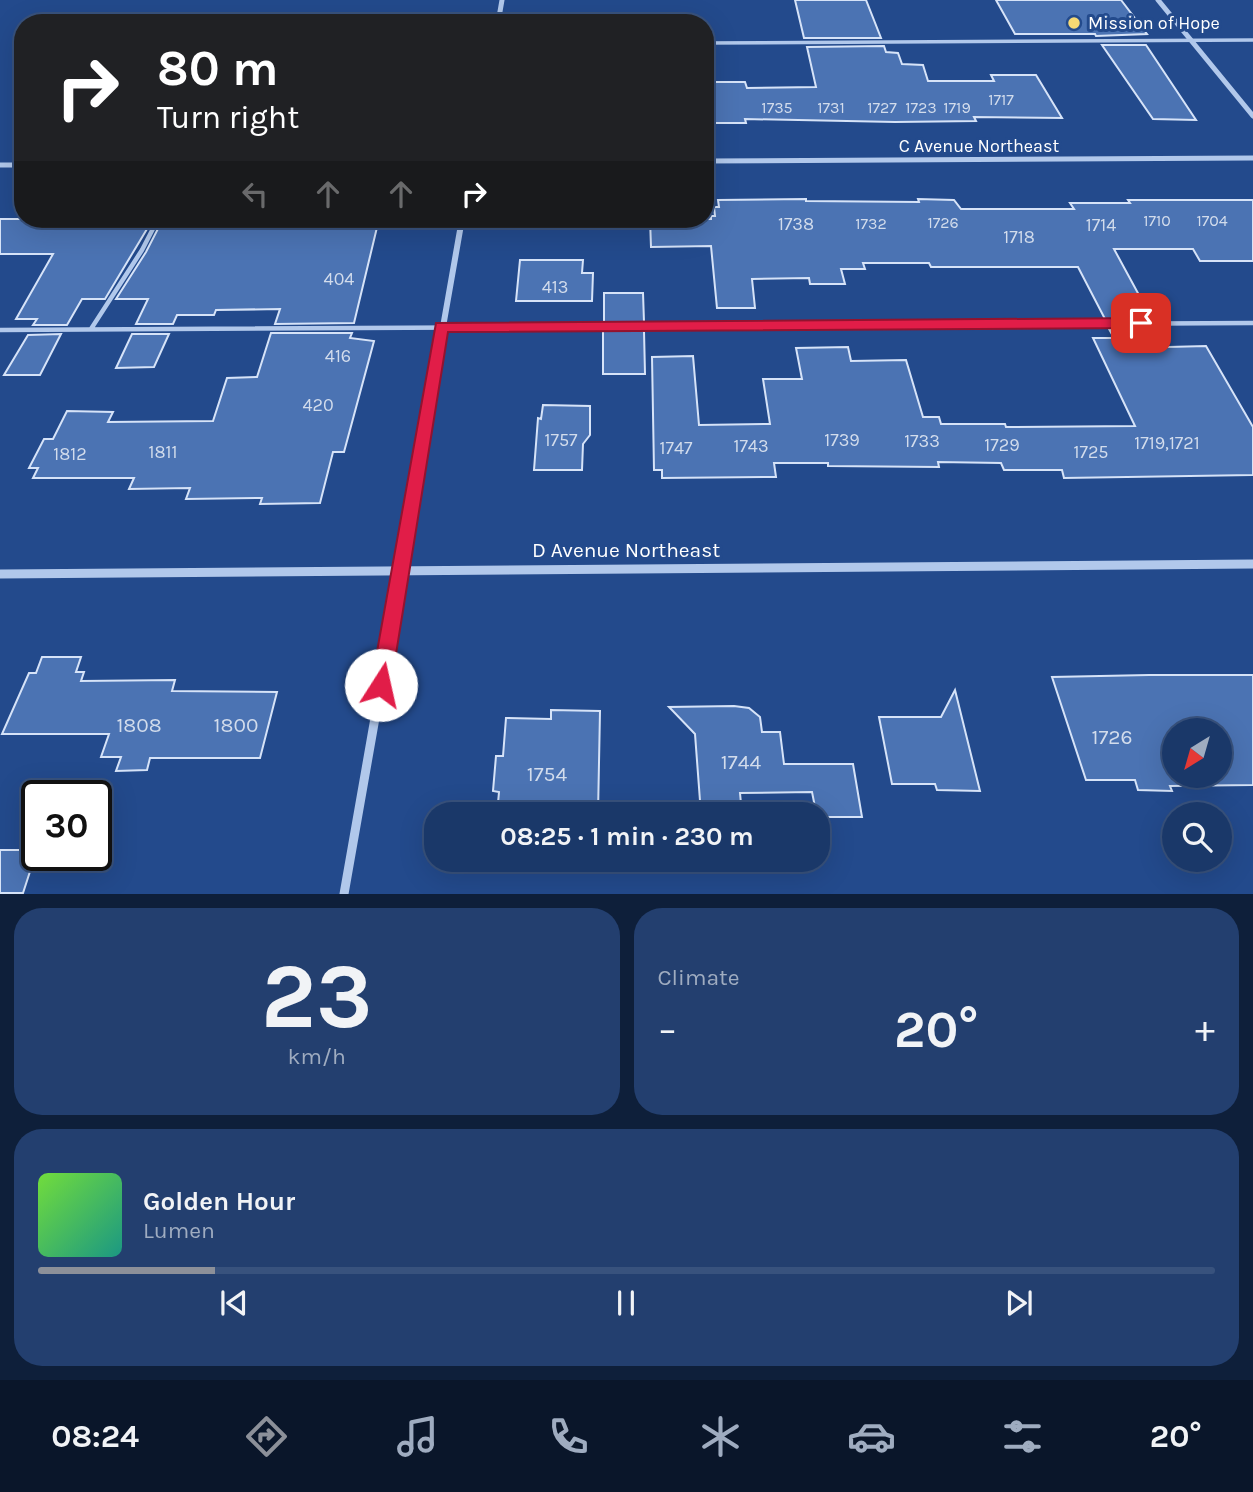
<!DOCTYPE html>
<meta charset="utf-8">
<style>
body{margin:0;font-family:Karla,sans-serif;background:#233f6f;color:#f1f3f6;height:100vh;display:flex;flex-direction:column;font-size:26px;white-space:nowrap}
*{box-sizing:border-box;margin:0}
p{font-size:23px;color:#9facc0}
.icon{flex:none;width:38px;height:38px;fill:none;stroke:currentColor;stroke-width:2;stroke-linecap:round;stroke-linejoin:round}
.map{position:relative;height:894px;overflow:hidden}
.details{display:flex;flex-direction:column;gap:14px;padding:14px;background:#0e1f3a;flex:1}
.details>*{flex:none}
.hud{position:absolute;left:14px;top:14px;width:700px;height:214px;border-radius:28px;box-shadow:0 7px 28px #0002,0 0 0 2px #38527d;background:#202124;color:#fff;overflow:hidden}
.needle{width:46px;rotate:217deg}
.buttons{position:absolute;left:1162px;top:718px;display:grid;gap:14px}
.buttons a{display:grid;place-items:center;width:70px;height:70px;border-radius:50%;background:#1a3869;box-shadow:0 7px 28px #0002,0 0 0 2px #38527d;font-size:35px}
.speed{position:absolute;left:21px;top:780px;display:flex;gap:14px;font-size:35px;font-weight:700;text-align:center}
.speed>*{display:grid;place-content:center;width:91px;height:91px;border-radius:50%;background:#1a3869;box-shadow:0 7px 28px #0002,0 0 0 2px #38527d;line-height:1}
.speed .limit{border:4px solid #111;border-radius:10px;background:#fff;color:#111}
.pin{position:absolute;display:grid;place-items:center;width:60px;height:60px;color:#fff;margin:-30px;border-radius:14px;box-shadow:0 4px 10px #0006}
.me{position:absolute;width:77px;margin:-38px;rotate:10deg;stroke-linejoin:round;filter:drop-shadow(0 0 5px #0008)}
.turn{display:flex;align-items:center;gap:24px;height:147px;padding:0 28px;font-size:32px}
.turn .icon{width:91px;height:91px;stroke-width:2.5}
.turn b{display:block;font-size:49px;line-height:60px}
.lanes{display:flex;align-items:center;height:66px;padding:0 28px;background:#0003;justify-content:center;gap:35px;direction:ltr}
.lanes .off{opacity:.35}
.big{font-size:52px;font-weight:700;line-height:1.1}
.details .card{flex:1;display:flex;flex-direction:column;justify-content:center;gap:10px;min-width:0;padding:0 24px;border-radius:28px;background:#233f6f}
.details .dial{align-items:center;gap:0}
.dial b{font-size:91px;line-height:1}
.song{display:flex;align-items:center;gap:21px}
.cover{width:84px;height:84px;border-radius:10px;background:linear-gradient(135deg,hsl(100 70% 55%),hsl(170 70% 35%))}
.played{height:7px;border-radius:4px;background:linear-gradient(90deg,#8c9099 15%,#38527d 15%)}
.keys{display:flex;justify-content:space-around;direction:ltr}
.heat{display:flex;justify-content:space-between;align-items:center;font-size:38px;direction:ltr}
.details .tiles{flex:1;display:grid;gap:14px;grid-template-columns:1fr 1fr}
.card:last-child{grid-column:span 2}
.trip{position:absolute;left:424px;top:802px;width:406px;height:70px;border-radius:28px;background:#1a3869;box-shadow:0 7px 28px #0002,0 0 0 2px #38527d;font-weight:700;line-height:70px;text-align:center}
.menu{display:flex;height:112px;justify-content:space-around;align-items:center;background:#0a162a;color:#9facc0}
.menu .icon{width:49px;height:49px}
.menu .selected{color:#8c9099}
.menu b{font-size:32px;color:#f1f3f6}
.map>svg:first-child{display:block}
.building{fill:#4b73b3;stroke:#d6e3f8;stroke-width:2;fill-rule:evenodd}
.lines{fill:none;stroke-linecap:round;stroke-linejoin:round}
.service-far1{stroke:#b1c8eb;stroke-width:3.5}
.service{stroke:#b1c8eb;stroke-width:4.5}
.minor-far2{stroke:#b1c8eb;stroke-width:5}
.minor-far1{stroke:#b1c8eb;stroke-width:6}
.minor{stroke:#b1c8eb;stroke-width:9}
.route{fill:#e11d48;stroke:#92132f;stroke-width:2}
.poi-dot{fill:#f6d974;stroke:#234a8c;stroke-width:2.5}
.labels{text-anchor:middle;stroke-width:6;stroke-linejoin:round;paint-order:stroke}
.far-number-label{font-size:16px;fill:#d2dcec}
.far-poi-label{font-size:18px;fill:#fff;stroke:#234a8c;text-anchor:start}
.far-street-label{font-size:18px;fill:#fff;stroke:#234a8c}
.number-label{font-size:18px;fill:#d2dcec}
.street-label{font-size:21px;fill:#fff;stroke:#234a8c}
.near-number-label{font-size:21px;fill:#d2dcec}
</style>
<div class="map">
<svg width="1253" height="894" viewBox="0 0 1253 894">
<rect width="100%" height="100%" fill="#234a8c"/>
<path class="building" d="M795,0H866L881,38H804Z
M996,0H1121L1147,34L1096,36L1095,34H1015Z
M1102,45H1146L1196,120L1153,119Z
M884,46L886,52L898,53L902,64L923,65L928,81H994L991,75H1036L1062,118L974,117L976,121L895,122L745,119L746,123H705V88H709L708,82H745L747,88L816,87L807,47Z
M806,199V201L919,202L918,199L954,200L961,209H1074L1070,203H1130L1128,200H1253V261H1200L1193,249H1114L1152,319H1105L1078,267H931L929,263H863L865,269H841L845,284H810L809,278L752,279L755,308H717L711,246L651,247L650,219H711V216H715L714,207H719L718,200Z
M0,219H153L105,299H82L67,325H33L37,319H16L53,254H0Z
M163,219H379L354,323L275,324L280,309L216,310L214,315H177L173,324H136L148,299H116L146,252Z
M520,260H583L582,273H593L592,301H516Z
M604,293H643L644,322H604Z
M1158,328L1168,347L1206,346L1253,427V475L1064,478L1062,470H1004L1001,463L938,462L939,467L828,466V463H774L776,477L662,478V470H654L652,357L693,356L699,425L770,424L763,379H802L796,348L848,347L851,361L906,360L923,417H939L941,424H1005L1006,427L1135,426L1093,338H1114L1109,329Z
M603,331H644L645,374H603Z
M271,333H352L350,338L374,341L344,452H333L320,503L260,504L262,498L186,499L190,488L129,489L134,478H33L38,468H29L44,439H53L67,411L113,412L108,422L213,421L227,378L257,377Z
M61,334L40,375H4L28,335Z
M132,334H169L154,367L116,368Z
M543,405L590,406V435L583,444L582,470H534L538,418L541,419Z
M42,657H81L76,672H84L81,681L175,680L172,691L277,692L260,758H150L147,770L116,771L121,757H101L109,734H2L29,673H36Z
M1149,675H1253V785L1170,786L1172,791L1138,790L1135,780H1086L1052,677ZM1174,730H1220V775H1174Z
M955,690L980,791L937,790L935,784H892L879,717H941Z
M734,706L749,708L760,717L762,732H780L784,764H853L862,817H817L812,792L740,793L742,814H701L695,734L669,707Z
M551,710L600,711L598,814H497L499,792L493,791L496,756H503L506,718L551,719Z
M600,806H651V814H600Z
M0,850H37L23,893H0Z
M600,859H652V865L600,864Z"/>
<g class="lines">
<path class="service-far1" d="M705,43L1253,40"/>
<path class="service" d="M91,329L142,250L158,219
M0,330L1253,323"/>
<path class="minor-far2" d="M1158,0L1253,116
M498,23L502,0
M705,161L1253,158
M0,165H23"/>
<path class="minor-far1" d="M411,509L462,219"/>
<path class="minor" d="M0,574L1253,564
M344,894L412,508"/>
</g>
<path class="route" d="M1141,318L1148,323L1141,328L448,332L391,685L388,691L381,694L374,691L371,685L436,323Z"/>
<circle class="poi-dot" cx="1074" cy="23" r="7"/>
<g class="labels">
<g class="far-number-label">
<text x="1001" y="105">1717</text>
<text x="777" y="113">1735</text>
<text x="831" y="113">1731</text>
<text x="882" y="113">1727</text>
<text x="921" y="113">1723</text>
<text x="957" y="113">1719</text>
<text x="1157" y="226">1710</text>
<text x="1212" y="226">1704</text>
<text x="943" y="228">1726</text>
<text x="871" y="229">1732</text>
</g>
<g class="far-poi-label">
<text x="1088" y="29">Mission of Hope</text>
</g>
<g class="far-street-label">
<text x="979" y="152">C Avenue Northeast</text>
</g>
<g class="number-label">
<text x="796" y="230">1738</text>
<text x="1101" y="231">1714</text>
<text x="1019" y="243">1718</text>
<text x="339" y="285">404</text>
<text x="555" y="293">413</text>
<text x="338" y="362">416</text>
<text x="318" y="411">420</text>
<text x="561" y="446">1757</text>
<text x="842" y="446">1739</text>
<text x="922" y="447">1733</text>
<text x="1167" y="449">1719,1721</text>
<text x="1002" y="451">1729</text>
<text x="751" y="452">1743</text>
<text x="676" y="454">1747</text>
<text x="163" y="458">1811</text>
<text x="1091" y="458">1725</text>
<text x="70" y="460">1812</text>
</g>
<g class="street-label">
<text x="626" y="557">D Avenue Northeast</text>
</g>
<g class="near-number-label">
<text x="139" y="732">1808</text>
<text x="236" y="732">1800</text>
<text x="1112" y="744">1726</text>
<text x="741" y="769">1744</text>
<text x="547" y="781">1754</text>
</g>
</g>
</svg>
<div class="buttons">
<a><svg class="needle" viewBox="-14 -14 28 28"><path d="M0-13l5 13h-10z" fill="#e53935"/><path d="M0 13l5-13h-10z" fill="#9facc0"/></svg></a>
<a><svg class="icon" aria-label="search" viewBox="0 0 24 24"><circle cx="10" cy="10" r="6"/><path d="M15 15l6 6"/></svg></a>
</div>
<div class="speed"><div class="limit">30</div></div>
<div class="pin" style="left:1141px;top:323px;background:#d93025"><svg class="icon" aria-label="arrive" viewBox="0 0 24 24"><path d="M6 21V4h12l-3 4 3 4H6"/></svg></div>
<svg class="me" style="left:381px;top:685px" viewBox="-20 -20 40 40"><circle r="19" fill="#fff"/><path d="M0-13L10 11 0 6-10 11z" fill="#e11d48"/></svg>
<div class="trip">08:25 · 1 min · 230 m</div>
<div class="hud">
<div class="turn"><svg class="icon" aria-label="right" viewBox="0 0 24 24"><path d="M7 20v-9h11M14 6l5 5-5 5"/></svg><div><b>80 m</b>Turn right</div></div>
<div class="lanes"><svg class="icon off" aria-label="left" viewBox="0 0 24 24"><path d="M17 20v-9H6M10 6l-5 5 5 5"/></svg><svg class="icon off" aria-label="ahead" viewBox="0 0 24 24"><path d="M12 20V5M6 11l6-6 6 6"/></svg><svg class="icon off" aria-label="ahead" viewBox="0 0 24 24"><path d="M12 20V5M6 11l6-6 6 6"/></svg><svg class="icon" aria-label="right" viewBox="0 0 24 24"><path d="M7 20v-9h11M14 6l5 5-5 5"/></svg></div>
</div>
</div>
<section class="details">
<div class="tiles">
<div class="card dial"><b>23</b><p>km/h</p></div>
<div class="card"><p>Climate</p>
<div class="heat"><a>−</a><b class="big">20°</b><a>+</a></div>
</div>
<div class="card">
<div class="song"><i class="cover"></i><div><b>Golden Hour</b><p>Lumen</p></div></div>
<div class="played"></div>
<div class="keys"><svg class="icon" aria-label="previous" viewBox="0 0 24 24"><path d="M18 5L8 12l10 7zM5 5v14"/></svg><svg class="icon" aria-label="pause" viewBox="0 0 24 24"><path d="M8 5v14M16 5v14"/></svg><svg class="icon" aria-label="next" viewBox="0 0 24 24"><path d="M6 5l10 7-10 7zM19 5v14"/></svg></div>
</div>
</div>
</section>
<nav class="menu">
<b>08:24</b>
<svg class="icon selected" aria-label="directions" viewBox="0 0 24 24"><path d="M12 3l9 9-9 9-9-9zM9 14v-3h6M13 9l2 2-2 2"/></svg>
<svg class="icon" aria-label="music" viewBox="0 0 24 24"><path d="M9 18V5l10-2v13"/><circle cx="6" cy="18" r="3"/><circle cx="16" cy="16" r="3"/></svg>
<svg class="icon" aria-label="phone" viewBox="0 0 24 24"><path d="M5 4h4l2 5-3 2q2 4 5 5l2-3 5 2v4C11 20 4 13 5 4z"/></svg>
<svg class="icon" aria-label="climate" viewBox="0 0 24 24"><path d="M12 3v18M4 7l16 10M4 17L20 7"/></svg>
<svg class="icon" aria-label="car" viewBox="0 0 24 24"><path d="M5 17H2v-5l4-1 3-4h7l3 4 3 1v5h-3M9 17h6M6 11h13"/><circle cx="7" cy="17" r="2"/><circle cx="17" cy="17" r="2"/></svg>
<svg class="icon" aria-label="filters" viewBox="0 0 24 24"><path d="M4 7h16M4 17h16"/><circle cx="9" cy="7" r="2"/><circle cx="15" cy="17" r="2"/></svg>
<b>20°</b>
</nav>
